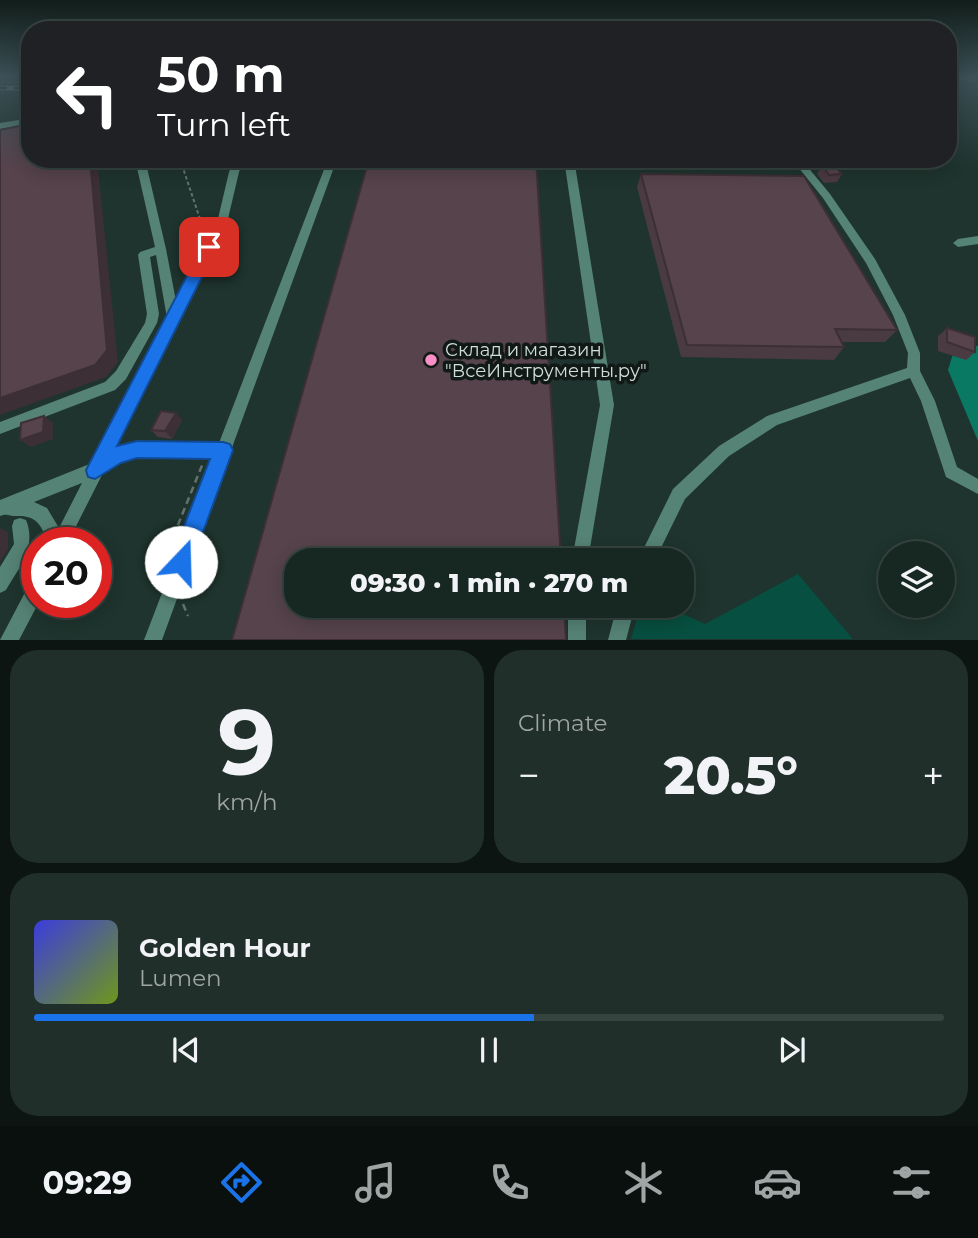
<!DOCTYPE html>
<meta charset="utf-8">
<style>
body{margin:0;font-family:Montserrat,sans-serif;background:#202f2a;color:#f1f3f6;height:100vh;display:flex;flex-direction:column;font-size:26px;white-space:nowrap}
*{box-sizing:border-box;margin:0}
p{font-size:23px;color:#9ea5a5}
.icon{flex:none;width:38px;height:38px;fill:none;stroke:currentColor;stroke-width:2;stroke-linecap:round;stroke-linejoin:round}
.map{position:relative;height:640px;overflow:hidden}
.panel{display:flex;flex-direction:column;gap:10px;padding:10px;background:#0d1513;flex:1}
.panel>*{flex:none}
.guide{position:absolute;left:21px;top:21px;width:936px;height:147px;border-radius:28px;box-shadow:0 4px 18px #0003,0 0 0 2px #364440;background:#202124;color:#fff;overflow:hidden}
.fabs{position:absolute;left:878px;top:541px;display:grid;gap:14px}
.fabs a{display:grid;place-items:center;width:77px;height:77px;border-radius:50%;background:#172722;box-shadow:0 4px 18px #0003,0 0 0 2px #364440;font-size:35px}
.speed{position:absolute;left:21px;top:527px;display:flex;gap:14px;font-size:35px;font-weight:700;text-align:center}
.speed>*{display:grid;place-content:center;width:91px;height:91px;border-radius:50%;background:#172722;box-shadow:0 4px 18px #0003,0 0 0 2px #364440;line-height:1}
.speed .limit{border:10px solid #d22;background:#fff;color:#111}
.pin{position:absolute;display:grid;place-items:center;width:60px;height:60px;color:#fff;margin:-30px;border-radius:14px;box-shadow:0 4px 10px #0006}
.me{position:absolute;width:77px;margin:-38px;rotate:21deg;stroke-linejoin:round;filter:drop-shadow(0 0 5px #0008)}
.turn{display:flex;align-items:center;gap:24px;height:147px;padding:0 21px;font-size:32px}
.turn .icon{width:91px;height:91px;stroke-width:2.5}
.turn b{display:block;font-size:49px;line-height:60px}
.big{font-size:52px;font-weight:800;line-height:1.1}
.panel .card{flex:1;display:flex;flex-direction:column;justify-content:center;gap:10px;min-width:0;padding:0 24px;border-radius:28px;background:#202f2a}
.panel .dial{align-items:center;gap:0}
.dial b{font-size:91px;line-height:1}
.song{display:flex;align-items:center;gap:21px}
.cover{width:84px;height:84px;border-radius:10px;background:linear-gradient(135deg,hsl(240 70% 55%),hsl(80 70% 35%))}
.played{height:7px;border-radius:4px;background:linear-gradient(90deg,#1a73e8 55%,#364440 55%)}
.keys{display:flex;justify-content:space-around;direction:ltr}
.heat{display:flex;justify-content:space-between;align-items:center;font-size:38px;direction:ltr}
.panel .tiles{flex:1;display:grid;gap:10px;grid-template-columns:1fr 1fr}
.card:last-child{grid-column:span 2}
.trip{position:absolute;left:284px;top:548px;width:410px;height:70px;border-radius:28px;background:#172722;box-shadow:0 4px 18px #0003,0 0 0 2px #364440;font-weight:800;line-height:70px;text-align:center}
.tab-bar{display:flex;height:112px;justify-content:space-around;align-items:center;background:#09100e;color:#9ea5a5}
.tab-bar .icon{width:49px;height:49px}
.tab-bar .current{color:#1a73e8}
.tab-bar b{font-size:32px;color:#f1f3f6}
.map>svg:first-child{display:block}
.green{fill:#074f40}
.forest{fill:#097963}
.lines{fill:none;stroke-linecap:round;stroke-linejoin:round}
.path-far1{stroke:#61736d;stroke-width:2;stroke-dasharray:3.5 2.5;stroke-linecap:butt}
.path{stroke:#61736d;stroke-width:2.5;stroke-dasharray:7 4.5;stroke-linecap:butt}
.minor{fill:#558375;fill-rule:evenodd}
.rail-casing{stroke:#82938d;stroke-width:4.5}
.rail{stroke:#101916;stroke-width:2.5;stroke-dasharray:7;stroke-linecap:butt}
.wall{fill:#4a3a41}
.shaded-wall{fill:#3c2f35}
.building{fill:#56434c;stroke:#3c2f35;stroke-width:2}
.route{fill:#1a73e8;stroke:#114b97;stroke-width:2}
.poi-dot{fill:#fa8fc8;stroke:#101916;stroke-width:2.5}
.labels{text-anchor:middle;stroke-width:7;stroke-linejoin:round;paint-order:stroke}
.poi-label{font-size:18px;fill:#d1ded9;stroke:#101916;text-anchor:start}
</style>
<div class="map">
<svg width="978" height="640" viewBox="0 0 978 640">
<rect width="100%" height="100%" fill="#1f342e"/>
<path class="green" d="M798,574L853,639H631L641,606H666L705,624Z"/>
<path class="forest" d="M956,344L978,346V441L948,370Z"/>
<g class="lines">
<path class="path-far1" d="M961,78L978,82
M180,159L204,231
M829,165L843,159"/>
<path class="path" d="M165,568L163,562L203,463
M183,604L188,616"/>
<path class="minor" d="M30,118V123L0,129V123Z
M135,159H145L166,249L176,301L217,223L229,172L235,159H244L239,172L227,223L115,450L137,442L219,443L328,159H337L162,640H144L214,457L137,456L121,461L103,473L68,542H47C42,525 36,515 16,516C9,516 7,513 0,516V500L92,463L167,318L156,255L150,257L159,314L157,323L126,379L115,390L0,434V422L105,382L116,371L145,323L147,314L138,255L140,252L155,247ZM82,483L59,528L47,508L34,502Z
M564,159H574L614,405L588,560H572L600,405Z
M799,159L802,160L830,194L875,259L905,315L920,353V371L935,401L957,467L978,479V494L946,477L921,401L910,378L777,425L729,456L685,499L655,560H638L673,489L719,446L767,416L907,368L908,353L893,315L866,263L823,198L794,162Z
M978,236V244L958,247L953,243L958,239Z
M20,518L26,520C37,547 19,568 6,590L0,593V567L14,544L12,526L14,520Z
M37,578V602H39L19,640H0L31,581Z
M568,606H586V640H568Z
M617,606H635L626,640H608Z"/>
<g class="rail-casing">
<path id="rail" d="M0,88H30"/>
</g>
<use href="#rail" class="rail"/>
</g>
<path class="wall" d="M822,165L842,174L837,182L824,183L817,174Z
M641,174L897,330L885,342H841L844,347L834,360L681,357L637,187Z
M947,328L975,352L966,360L938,351V336Z
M176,413L182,420L172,439L158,437L151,430Z"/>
<path class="shaded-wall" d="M90,159H97L118,362L106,377L0,415V398Z
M176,413L182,420L172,439L165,431Z
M44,416L53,423V439L31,447L20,440Z
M0,528L8,532V549L0,562Z"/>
<path class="building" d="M30,124V159H90L107,350L95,365L0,398V130Z
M369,159H536L561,560H296V606H564L566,640H232Z
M822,165H834L842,174L829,175Z
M641,174L804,176L897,330L835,329L844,347L687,345Z
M947,328L975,337V352L947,342Z
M161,411L176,413L165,431L151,430Z
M44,416L43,432L20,440L21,423Z"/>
<linearGradient id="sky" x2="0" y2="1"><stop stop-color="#111d19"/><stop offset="0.46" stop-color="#3c5057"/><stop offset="1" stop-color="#3c5057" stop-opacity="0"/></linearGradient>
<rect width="978" height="168" fill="url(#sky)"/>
<path class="route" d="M209,242L217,247L117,446L137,441L223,442L230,444L233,450L192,562L189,570L181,573L174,570L170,562L210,459L137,458L121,463L95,479L88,477L86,470L202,247Z"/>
<circle class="poi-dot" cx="431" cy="360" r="7"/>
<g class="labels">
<g class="poi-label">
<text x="445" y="356">Склад и магазин<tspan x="445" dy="21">"ВсеИнструменты.ру"</tspan></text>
</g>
</g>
</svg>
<div class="fabs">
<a><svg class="icon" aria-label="layers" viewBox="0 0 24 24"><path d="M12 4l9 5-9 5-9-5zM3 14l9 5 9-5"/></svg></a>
</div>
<div class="speed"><div class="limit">20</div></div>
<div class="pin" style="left:209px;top:247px;background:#d93025"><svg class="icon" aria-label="arrive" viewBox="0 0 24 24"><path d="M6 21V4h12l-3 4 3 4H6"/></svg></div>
<svg class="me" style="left:181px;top:562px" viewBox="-20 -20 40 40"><circle r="19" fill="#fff"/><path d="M0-13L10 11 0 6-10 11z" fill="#1a73e8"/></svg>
<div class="trip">09:30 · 1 min · 270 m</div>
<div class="guide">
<div class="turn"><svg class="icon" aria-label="left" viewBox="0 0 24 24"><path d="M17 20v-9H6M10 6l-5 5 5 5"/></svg><div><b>50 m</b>Turn left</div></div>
</div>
</div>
<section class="panel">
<div class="tiles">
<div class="card dial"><b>9</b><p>km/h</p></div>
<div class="card"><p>Climate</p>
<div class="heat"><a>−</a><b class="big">20.5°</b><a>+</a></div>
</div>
<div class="card">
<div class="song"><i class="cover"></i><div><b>Golden Hour</b><p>Lumen</p></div></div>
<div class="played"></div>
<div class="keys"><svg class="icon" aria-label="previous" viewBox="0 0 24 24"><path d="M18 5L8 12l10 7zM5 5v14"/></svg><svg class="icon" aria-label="pause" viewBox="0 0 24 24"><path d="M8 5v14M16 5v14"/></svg><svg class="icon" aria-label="next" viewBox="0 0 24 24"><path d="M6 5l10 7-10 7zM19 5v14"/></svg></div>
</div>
</div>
</section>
<nav class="tab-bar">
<b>09:29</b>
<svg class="icon current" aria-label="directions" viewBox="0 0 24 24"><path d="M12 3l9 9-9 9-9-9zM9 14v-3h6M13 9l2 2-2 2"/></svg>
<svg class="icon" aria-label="music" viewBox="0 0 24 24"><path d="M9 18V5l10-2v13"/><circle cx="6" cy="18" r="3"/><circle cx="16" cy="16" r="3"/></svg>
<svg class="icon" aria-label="phone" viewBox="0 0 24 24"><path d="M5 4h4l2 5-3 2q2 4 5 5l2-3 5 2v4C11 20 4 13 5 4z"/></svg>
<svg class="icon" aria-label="climate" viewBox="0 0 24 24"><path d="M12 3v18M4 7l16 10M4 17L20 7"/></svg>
<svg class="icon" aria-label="car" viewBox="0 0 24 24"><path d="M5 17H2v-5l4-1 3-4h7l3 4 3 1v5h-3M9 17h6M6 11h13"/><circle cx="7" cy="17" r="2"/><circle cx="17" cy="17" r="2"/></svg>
<svg class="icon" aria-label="filters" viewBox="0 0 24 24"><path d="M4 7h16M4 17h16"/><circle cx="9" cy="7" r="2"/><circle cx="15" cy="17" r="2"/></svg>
</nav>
